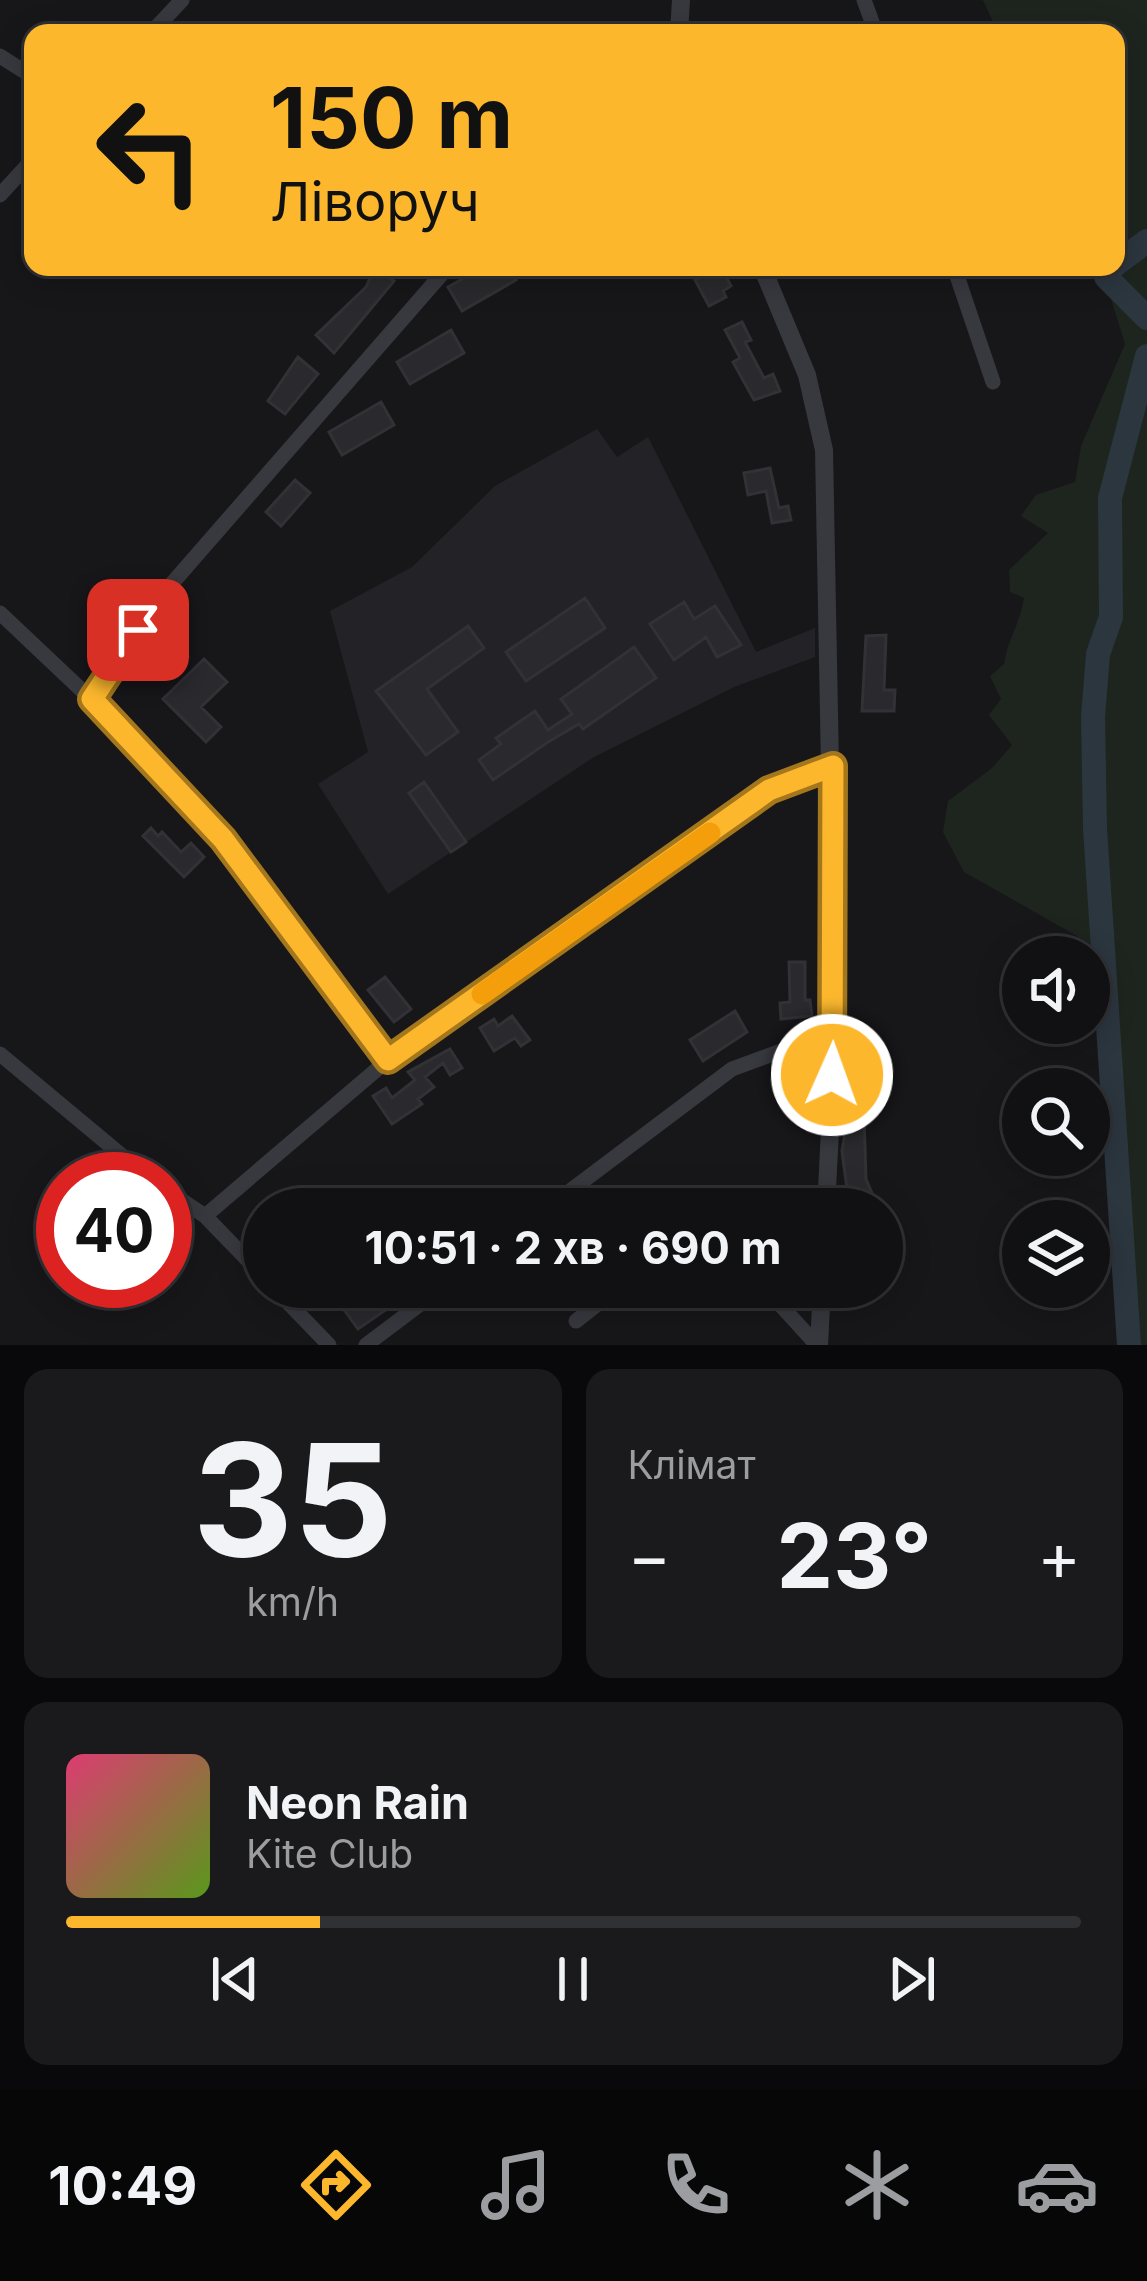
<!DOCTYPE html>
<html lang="uk">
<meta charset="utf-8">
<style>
body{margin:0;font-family:Inter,sans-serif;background:#1a1a1d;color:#f1f3f6;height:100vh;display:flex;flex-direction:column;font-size:45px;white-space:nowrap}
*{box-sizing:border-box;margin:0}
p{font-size:39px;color:#9c9da0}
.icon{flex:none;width:66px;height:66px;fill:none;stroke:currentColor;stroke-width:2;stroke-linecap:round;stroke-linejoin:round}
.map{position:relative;height:1345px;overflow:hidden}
.sheet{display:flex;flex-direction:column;gap:24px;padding:24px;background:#09090b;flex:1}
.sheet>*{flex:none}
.banner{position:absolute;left:24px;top:24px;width:1101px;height:252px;border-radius:24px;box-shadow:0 6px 30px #0003,0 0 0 3px #303134;background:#fcb72d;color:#111;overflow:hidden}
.buttons{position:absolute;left:1002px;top:936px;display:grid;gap:24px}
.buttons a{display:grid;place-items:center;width:108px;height:108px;border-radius:50%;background:#111114;box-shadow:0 6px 30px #0003,0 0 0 3px #303134;font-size:60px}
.speed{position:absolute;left:36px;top:1152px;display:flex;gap:24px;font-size:60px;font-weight:700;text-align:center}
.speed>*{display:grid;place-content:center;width:156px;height:156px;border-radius:50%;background:#111114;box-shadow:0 6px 30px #0003,0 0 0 3px #303134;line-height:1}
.speed .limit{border:18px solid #d22;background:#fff;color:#111}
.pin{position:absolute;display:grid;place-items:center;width:102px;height:102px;color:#fff;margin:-51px;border-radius:24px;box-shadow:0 6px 18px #0006}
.me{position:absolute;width:132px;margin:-66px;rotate:2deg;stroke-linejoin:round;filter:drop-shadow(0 0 9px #0008)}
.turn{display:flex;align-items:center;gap:42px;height:252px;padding:0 48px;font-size:54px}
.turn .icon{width:156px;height:156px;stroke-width:2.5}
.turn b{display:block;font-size:84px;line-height:102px}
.big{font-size:90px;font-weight:700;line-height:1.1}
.sheet .tile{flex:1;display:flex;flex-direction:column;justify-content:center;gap:18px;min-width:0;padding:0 42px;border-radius:24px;background:#1a1a1d}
.sheet .dial{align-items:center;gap:0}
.dial b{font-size:156px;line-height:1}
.song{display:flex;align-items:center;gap:36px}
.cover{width:144px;height:144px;border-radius:18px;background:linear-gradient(135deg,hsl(340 70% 55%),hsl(90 70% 35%))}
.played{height:12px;border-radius:6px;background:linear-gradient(90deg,#fcb72d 25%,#303134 25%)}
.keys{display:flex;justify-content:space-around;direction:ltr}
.heat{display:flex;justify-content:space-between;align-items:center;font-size:66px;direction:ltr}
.sheet .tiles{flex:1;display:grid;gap:24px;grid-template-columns:1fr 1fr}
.tile:last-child{grid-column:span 2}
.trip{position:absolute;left:243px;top:1188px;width:660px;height:120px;border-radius:60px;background:#111114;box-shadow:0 6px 30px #0003,0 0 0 3px #303134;font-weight:700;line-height:120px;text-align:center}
.tab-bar{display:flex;height:192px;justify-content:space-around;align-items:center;background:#070708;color:#9c9da0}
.tab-bar .icon{width:84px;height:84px}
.tab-bar .current{color:#fcb72d}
.tab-bar b{font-size:54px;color:#f1f3f6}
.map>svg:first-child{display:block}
.built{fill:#232327}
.green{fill:#1d251e}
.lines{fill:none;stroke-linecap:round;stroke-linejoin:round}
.river{stroke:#2c363f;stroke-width:24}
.building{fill:#2a2a2e;stroke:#313136;stroke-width:3}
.minor{stroke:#38393f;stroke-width:15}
.tertiary{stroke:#38393f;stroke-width:18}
.route-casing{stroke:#a4771d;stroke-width:30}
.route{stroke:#fcb72d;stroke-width:21}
.slow{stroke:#f59e0b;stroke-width:21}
</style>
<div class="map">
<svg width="1147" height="1345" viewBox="0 0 1147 1345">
<rect width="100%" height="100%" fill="#17171a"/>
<path class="built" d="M597,429L617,457L648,437L756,652L815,628V657L734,687L594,757L388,894L318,784L368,752L330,611L412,567L495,486Z"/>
<path class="green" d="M983,0H1147V1345H1135L1107,953L964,872L943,832L948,801L992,768L1012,745L989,715L1001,699L990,676L1004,664C1008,638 1020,624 1024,598L1010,592L1009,570L1048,533L1021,516L1036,495L1075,482L1081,446L1125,344L1101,267H1116V33H998Z"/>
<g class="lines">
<path class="river" d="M1116,264L1147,241
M1113,267L1106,277L1147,318
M1129,1345L1095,828L1093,717L1098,654L1111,617L1110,498L1147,356"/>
</g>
<path class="building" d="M372,267L394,281L334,353L316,335L366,287L370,278L365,274Z
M484,267H508L516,280L462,311L448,287Z
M721,267L731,286L723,291L726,297L709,306L695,280Z
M742,322L751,340L745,342L764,378L773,374L780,391L754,400L733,362L740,358L725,330Z
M451,330L464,353L410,384L397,362Z
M298,357L318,374L285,414L268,401Z
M381,402L394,425L342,455L329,432Z
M770,468L779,508L788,506L791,520L772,523L766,491L748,495L744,473Z
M295,480L310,493L281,526L266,512Z
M585,598L605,628L526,681L506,652Z
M684,602L694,619L715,606L741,645L717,657L706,637L674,660L650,624Z
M468,626L484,648L427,689L458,732L426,755L376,691Z
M886,635L884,690H895L894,711H862L866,636Z
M634,647L656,678L583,729L579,724L548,742L493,780L479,760L501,744L496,738L535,711L548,730L572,714L561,699Z
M204,659L227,682L201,707L221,727L206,742L163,699Z
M424,782L466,842L451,852L409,793Z
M151,828L158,836L162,832L181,852L191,843L204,857L184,877L143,836Z
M789,962H805V1000H810L812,1016L781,1019L780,1003L790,1002Z
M385,977L411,1009L394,1022L368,990Z
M735,1011L747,1032L703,1061L690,1040Z
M512,1016L530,1040L521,1046L515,1038L494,1051L480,1028L494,1019L498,1026Z
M450,1049L462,1068L450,1075L443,1063L425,1077L434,1087L418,1099L422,1104L392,1124L373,1096L386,1088L392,1098L415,1080L408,1072Z
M848,1114L864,1115L866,1179L872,1193L848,1197L842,1151Z
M378,1287H404L409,1294L358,1329L345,1311Z"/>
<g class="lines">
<path class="minor" d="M864,0L876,33
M151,33L182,0
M0,56L33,77
M0,195L33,159
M954,267L993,382
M0,613L91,699L223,839L388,1060
M91,699L161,596L448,267
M0,1054L150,1179
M165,1189L205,1216L264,1277
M546,1209L732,1069L835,1031
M205,1216L388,1060L769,791L833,766
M273,1287L329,1345
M764,1287L817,1345
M576,1321L619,1287
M366,1345L443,1287"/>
<path class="tertiary" d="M679,33L681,0
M762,267L807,375L824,450L835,1031L826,1209
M819,1345L822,1287"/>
</g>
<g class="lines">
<g class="route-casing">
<path id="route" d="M138,630L92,699L223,839L388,1060L769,790L833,766L832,1075"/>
</g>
<use href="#route" class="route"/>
<path class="slow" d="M482,994L710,833"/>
</g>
</svg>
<div class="buttons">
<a><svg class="icon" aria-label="sound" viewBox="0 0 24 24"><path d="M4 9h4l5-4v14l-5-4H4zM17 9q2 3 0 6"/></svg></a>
<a><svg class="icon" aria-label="search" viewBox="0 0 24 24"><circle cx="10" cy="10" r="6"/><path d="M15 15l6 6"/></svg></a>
<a><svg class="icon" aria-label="layers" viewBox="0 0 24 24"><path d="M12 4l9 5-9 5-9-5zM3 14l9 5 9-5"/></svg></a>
</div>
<div class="speed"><div class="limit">40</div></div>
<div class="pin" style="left:138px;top:630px;background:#d93025"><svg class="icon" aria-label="arrive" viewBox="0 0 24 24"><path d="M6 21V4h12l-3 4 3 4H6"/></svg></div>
<svg class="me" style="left:832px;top:1075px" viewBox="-20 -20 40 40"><circle r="17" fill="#fcb72d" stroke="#fff" stroke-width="3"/><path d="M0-11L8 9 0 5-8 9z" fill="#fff"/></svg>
<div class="trip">10:51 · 2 хв · 690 m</div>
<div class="banner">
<div class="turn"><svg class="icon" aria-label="left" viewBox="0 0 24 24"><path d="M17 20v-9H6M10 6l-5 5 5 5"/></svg><div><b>150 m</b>Ліворуч</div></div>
</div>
</div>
<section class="sheet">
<div class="tiles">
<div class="tile dial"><b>35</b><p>km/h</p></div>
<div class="tile"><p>Клімат</p>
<div class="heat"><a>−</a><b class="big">23°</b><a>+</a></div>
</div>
<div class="tile">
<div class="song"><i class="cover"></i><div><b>Neon Rain</b><p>Kite Club</p></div></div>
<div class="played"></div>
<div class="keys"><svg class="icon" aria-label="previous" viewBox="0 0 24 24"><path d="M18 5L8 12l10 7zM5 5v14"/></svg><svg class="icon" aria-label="pause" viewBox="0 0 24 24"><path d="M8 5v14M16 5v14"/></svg><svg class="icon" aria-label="next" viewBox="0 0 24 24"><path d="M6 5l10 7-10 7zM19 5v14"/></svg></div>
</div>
</div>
</section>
<nav class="tab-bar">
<b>10:49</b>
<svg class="icon current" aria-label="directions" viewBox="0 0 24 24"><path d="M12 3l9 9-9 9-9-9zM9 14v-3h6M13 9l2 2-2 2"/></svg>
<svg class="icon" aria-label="music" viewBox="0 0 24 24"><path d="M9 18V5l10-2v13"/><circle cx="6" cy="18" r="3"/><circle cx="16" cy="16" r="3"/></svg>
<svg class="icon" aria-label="phone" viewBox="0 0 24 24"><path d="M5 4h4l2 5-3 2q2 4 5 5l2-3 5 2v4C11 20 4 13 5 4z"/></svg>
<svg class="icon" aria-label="climate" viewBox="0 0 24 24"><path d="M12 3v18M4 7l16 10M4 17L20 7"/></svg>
<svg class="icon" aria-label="car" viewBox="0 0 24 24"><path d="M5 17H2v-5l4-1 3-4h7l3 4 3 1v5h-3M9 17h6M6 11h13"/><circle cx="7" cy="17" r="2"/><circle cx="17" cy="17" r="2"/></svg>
</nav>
